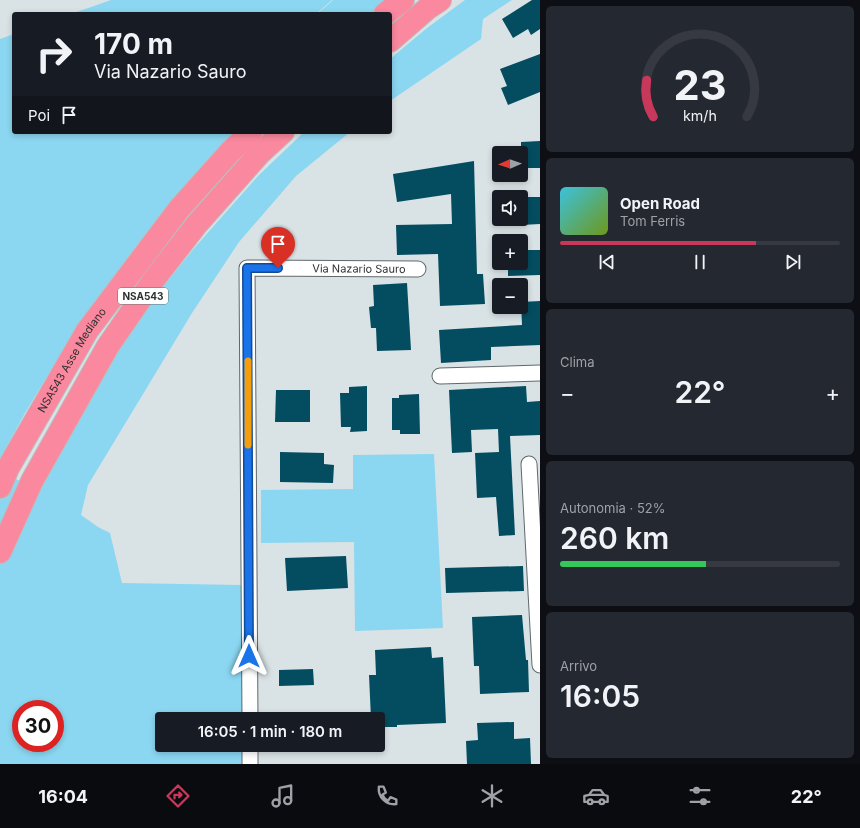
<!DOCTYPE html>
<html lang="it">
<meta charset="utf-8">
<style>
body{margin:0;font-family:Inter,sans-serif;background:#242831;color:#f1f3f6;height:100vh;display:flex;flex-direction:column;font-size:15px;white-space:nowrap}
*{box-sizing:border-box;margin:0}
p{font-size:13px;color:#9ea1a6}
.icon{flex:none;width:22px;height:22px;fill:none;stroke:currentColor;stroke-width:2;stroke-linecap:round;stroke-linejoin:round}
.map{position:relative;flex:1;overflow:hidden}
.panel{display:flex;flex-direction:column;gap:6px;padding:6px;background:#0d0f14;width:320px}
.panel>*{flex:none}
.banner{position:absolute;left:12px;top:12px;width:380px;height:122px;border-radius:4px;box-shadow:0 2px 6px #0003;background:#171b24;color:#f1f3f6;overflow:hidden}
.needle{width:26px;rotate:268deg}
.fabs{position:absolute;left:492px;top:146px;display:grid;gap:8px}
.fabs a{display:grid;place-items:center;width:36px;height:36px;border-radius:4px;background:#171b24;box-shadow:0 2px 6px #0003;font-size:20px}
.speed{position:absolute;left:12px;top:700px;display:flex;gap:8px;font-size:20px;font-weight:700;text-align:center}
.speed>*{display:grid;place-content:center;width:52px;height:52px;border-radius:50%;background:#171b24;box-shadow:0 2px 6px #0003;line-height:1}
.speed .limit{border:6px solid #d22;background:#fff;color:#111}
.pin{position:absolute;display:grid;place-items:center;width:34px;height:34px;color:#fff;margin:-41px -17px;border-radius:50% 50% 50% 0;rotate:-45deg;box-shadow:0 0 4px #0007}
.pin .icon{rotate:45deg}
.me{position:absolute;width:44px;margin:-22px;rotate:0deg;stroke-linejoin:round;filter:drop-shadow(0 0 3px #0008)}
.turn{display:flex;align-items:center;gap:14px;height:84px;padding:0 16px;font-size:18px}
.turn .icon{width:52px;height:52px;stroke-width:2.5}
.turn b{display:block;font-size:28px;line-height:34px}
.then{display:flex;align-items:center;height:38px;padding:0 16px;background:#0003;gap:8px;font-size:15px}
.big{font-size:30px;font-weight:600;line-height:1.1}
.panel .card{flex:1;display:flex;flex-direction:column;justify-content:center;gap:6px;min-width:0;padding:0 14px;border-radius:6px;background:#242831}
.panel .dial{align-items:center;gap:0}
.dial svg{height:104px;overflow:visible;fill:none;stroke:#363941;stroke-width:7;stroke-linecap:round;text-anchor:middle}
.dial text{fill:#f1f3f6;stroke:none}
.song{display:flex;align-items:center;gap:12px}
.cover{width:48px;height:48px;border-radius:6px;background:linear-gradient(135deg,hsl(190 70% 55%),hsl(80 70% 35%))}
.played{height:4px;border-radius:2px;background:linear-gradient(90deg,#c7385b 70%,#363941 70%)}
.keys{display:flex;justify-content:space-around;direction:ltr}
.heat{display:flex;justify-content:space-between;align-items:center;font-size:22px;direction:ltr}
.charge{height:6px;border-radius:3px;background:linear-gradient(90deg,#34c759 52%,#363941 0)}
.trip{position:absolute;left:155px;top:712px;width:230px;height:40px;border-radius:4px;background:#171b24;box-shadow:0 2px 6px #0003;font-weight:600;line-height:40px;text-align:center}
.tab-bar{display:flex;height:64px;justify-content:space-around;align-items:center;background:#090b0e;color:#9ea1a6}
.tab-bar .icon{width:28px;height:28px}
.tab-bar .current{color:#c7385b}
.tab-bar b{font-size:18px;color:#f1f3f6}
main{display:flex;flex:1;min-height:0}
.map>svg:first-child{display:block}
.green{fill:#8bd7f1;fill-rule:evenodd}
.building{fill:#044d60}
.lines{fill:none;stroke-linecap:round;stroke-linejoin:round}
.minor-casing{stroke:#60686a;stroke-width:17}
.trunk-casing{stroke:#bcbdbd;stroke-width:24}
.minor{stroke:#fff;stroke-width:15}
.trunk{stroke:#fa889e;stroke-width:22}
.route-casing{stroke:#114b97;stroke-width:10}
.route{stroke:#1a73e8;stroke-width:7}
.slow{stroke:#f59e0b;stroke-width:7}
.labels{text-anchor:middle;stroke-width:4;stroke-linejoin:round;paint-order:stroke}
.shield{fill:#fff;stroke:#6c6e6f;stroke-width:1}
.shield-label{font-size:10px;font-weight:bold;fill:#2d3031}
.street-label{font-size:11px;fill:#2d3031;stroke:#fff}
</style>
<main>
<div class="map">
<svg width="540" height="764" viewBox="0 0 540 764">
<rect width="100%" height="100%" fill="#d9e2e5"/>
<path class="green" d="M111,0H332L316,14H71Z
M333,0H389L371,14H317Z
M465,0H512L483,19L481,39L390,101V59L427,28Z
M14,34V132H239L202,168L147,232L82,319L25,413L0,459V39Z
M304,132H350L296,176L239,242L192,313L88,485L81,515L98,527L110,533L122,583L241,585L243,719H162V745H243V764H0V471L36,489L92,390L152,300L196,246L258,176ZM21,709H55V743H21Z
M434,454L443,628L355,631L354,542L261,543V490L353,489V455Z"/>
<path class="building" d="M532,0H540V29L531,35L528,29L513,38L502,19Z
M540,54V92L508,105L501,88L507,86L500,69Z
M540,141V168H521V142Z
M474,161L477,274H483L485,304L440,306L438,254L397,255L396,225L452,224L451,194L397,202L393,174Z
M521,197H540V224L521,225Z
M521,250H540V275L508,276V263H521Z
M407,283L411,350L377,351L376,328H371L369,307L374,306L373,285Z
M540,301V345L491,347V360L441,363L439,330L522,325L521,302Z
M367,386V431L350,432L351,427H341L340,393H349V387Z
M526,386L527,402L540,401V435L510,436L515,535L499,536L496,497L477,498L475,453L499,452L498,429L471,430L472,452L452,453L449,390Z
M276,390H310V422H275Z
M419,394L420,434H400V430H392V398H399V395Z
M280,452L324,453V464L334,465L333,483L280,482Z
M346,556L348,588L287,591L285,558Z
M523,566L524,591L446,593L445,568Z
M522,615L526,660H528L529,692L480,694L479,666H474L472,617Z
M431,647L432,658L443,657L446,723L397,725V727H378V719H371L369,675H376L375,650Z
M313,669L314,685L279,686V670Z
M514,722V739L530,738L531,764H467L466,741L478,740L477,723Z"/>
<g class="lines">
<g class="minor-casing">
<g id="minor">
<path d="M440,376L540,373"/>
<path d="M529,464L540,665"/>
<path id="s1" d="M250,719L247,268L418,269"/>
<path d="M250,745V764"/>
</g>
</g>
<g class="trunk-casing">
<g id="trunk">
<path d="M385,14L403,0"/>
<path d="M390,41L428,8L440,0"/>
<path id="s2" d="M0,487L8,468L87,331L179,209L230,152L251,132"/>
<path d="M0,552L32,481L108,346L155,278L197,224L259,154L283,132"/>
</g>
</g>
<use href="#minor" class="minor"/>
<use href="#trunk" class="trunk"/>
</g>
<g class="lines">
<g class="route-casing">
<path id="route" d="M249,656L247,268H278"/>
</g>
<use href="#route" class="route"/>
<path class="slow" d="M248,361V445"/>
</g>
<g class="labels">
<rect class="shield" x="118" y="288" width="50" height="16" rx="3"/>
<g class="shield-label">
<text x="143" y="300">NSA543</text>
</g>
<g class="street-label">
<text dy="4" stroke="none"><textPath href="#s1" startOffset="563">Via Nazario Sauro</textPath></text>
<text dy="4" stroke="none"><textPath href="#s2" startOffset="146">NSA543 Asse Mediano</textPath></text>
</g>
</g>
</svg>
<div class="fabs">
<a><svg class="needle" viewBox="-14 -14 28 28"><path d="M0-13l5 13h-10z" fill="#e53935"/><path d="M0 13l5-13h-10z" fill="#9ea1a6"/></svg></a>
<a><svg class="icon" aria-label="sound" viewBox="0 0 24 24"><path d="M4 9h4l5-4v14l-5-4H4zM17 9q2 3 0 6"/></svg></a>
<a>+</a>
<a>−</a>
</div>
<div class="speed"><div class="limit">30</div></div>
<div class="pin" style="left:278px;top:268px;background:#d93025"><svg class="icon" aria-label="arrive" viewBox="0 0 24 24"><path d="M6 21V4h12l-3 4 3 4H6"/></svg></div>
<svg class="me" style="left:249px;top:656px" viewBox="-20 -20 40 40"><path d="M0-17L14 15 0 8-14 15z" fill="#1a73e8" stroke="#fff" stroke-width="4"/></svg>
<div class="trip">16:05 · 1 min · 180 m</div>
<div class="banner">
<div class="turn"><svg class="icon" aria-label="right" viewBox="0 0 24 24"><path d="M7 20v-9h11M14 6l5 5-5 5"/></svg><div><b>170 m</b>Via Nazario Sauro</div></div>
<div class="then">Poi<svg class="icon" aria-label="arrive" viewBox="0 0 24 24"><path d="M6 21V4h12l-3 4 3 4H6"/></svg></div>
</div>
</div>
<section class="panel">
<div class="card dial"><svg viewBox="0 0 100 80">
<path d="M14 69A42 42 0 1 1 86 69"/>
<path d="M14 69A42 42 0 0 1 9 41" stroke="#c7385b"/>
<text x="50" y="56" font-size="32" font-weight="700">23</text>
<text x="50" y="72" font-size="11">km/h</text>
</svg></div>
<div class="card">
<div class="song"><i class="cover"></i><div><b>Open Road</b><p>Tom Ferris</p></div></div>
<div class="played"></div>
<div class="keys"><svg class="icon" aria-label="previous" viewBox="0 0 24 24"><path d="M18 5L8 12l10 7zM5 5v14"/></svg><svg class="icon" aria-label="pause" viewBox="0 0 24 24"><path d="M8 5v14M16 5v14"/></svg><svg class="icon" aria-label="next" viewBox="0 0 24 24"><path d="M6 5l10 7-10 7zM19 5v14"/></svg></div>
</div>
<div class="card"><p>Clima</p>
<div class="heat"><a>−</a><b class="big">22°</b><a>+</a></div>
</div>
<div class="card"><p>Autonomia · 52%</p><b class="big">260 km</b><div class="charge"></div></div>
<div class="card"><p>Arrivo</p><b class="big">16:05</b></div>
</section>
</main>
<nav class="tab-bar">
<b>16:04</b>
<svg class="icon current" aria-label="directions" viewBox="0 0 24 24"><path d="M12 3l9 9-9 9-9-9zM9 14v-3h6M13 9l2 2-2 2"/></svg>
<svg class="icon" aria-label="music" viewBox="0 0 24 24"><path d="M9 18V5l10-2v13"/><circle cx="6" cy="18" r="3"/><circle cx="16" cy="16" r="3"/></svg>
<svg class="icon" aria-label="phone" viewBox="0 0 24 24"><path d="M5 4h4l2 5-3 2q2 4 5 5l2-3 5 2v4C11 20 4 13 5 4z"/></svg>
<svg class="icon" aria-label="climate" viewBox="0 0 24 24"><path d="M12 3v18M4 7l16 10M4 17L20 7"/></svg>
<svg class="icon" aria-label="car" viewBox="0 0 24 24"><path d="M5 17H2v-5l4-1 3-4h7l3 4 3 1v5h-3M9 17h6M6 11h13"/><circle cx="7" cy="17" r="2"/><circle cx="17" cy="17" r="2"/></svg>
<svg class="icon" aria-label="filters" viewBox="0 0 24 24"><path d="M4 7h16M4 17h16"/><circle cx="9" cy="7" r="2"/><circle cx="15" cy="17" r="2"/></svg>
<b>22°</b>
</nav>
